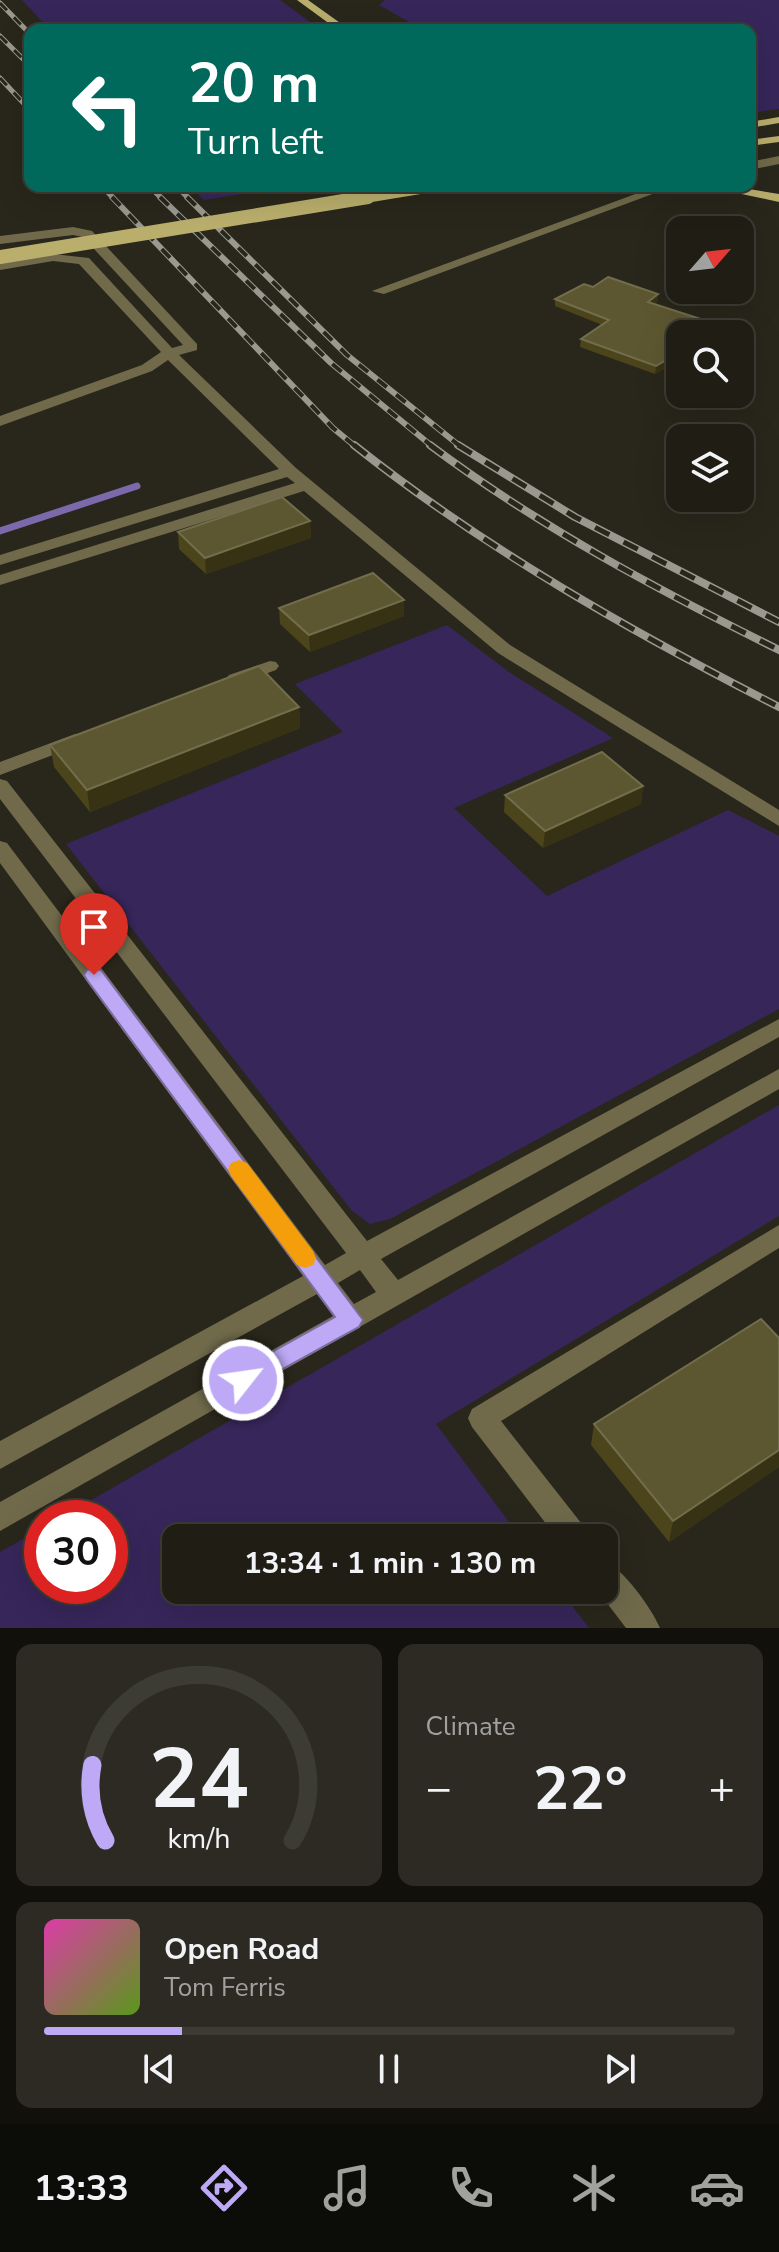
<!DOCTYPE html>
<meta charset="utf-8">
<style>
body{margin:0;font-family:"Nunito Sans",sans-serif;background:#2c2a22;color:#f1f3f6;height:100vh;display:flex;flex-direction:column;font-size:30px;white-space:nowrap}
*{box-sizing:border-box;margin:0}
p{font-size:26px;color:#a1a2a0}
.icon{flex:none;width:44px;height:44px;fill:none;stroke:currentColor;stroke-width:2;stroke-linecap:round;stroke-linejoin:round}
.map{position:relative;height:1628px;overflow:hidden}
.side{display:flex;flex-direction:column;gap:16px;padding:16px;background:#11100b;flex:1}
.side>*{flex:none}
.guide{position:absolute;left:24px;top:24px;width:732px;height:168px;border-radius:16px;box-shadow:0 8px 32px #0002,0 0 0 2px #3c3b34;background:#00695c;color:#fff;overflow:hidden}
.needle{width:52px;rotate:62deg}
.controls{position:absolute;left:666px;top:216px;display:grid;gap:16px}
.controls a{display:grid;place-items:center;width:88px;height:88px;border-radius:16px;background:#1f1d14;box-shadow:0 8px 32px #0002,0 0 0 2px #3c3b34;font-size:40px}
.speed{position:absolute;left:24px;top:1500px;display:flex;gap:16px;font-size:40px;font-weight:700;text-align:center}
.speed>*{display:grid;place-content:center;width:104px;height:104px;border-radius:50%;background:#1f1d14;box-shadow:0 8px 32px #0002,0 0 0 2px #3c3b34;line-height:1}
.speed .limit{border:12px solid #d22;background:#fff;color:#111}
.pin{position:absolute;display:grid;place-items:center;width:68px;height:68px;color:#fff;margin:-82px -34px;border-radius:50% 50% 50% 0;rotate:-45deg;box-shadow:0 0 8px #0007}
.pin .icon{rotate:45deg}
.me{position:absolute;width:88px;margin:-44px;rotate:60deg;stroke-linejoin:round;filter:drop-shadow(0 0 6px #0008)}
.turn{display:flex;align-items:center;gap:28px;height:168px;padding:0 32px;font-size:36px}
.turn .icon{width:104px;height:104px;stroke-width:2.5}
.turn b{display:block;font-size:56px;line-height:68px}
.big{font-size:60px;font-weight:700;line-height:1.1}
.side .widget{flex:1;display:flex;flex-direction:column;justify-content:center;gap:12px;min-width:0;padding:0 28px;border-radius:16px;background:#2c2a22}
.side .dial{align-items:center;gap:0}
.dial svg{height:208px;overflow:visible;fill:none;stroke:#3c3b34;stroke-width:7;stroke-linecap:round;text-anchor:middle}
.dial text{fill:#f1f3f6;stroke:none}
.song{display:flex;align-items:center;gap:24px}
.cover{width:96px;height:96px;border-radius:12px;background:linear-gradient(135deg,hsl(320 70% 55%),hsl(90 70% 35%))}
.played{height:8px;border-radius:4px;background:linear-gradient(90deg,#bda9f5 20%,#3c3b34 20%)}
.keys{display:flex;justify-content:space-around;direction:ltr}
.heat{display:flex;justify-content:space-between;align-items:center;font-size:44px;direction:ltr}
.side .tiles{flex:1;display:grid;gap:16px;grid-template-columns:1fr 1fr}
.widget:last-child{grid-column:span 2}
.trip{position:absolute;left:162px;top:1524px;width:456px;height:80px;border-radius:16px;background:#1f1d14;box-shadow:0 8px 32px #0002,0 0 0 2px #3c3b34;font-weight:700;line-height:80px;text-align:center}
.tab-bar{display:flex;height:128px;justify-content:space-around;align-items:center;background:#0c0c08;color:#a1a2a0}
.tab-bar .icon{width:56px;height:56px}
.tab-bar .selected{color:#bda9f5}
.tab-bar b{font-size:36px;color:#f1f3f6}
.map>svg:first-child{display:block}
.green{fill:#37265a}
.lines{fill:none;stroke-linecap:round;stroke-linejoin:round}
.stream{stroke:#7b69ab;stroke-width:7}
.minor{fill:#706a4b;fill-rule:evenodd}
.major{fill:#b9ae6c;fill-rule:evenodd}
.rail-far2-casing{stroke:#9a998f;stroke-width:5}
.rail-far1-casing{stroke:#9a998f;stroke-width:6}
.rail-casing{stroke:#9a998f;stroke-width:8}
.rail-far2{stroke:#29271b;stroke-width:3;stroke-dasharray:10;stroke-linecap:butt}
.rail-far1{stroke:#29271b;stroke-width:4;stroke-dasharray:12;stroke-linecap:butt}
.rail{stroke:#29271b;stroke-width:5;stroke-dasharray:16;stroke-linecap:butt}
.major-bridge-far1{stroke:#b9ae6c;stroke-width:11}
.major-bridge{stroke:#b9ae6c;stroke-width:14}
.wall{fill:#4c451c}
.shaded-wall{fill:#373213}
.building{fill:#5d5731;stroke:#726d4c;stroke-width:2}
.route{fill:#bda9f5;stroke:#7b6e9f;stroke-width:2}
.slow{fill:#f59e0b}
</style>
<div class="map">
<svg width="779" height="1628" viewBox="0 0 779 1628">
<rect width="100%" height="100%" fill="#29271b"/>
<path class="green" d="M22,0H280L321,30H50Z
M385,0H779V109L750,113V30H423L379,5Z
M189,186H292L204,200Z
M447,625L509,672L613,738L454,808L547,896L728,810L779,836V1009L390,1219L370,1224L352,1211L66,844L343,732L295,684Z
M779,1105V1216L436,1424L521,1538H176V1590H560L589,1628H0V1552L42,1528V1586H110V1518H60Z"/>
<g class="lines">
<path class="stream" d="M0,531L137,486"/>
<path class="minor" d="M779,156V164L750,170V162Z
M657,186H674L384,294L372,291Z
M73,227L92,231L197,344V350L179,355L296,468L510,645L779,810V826L498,653L304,491L0,585V575L295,483L287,477L0,565V555L279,469L168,360L152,371L0,426V416L142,365L161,352L79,264L53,261L0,270V262L53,254L89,258L172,348L183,345L83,237L73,235L0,244V236Z
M270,661L276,662L279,666L276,670L235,685L226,679L229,675Z
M75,734L82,736L85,740L82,744L0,775V762Z
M0,779L7,781L367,1241L779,1019V1037L381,1259L398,1280L779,1069V1089L0,1531V1502L333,1316L317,1294L0,1469V1441L303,1276L0,863V841L7,843L325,1265L346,1253L0,799ZM360,1270L376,1292L354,1304L338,1283Z
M779,1225V1248L501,1421L585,1528L590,1538H557L472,1427L468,1418L472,1409Z
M604,1561C623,1568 652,1609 660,1628H626L597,1590H604Z"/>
<path class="major" d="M297,0H308L350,30H338Z
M779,117V123L750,128V122Z
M779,136V142L750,146V140Z
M704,186H731L779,194V202Z"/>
<g class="rail-far2-casing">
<path id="rail-far2" d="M0,3L30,34
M0,36L30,66
M0,78L30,110
M102,186L114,199
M149,186L162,199
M176,186L189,199"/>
</g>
<g class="rail-far1-casing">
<path id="rail-far1" d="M112,197L333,428L356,447
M160,197L331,363L433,447
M187,197L347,355L461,447"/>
</g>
<g class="rail-casing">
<path id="rail" d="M354,445C485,549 630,631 779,707
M430,445C538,526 658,590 779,650
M458,445L575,517L779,622"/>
</g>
<use href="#rail-far2" class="rail-far2"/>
<use href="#rail-far1" class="rail-far1"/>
<use href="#rail" class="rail"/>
<path class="major-bridge-far1" d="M356,199L435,186"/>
<path class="major-bridge" d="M0,257L368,197"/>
</g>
<path class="wall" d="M593,287L658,301L654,304L719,325L718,332L709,334H680V360L655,374L580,347L581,339L602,325L555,306V299Z
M310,521L311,538L206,574L179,549L178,532Z
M279,608L404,616L310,652L280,624Z
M299,707L300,728L90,812L54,767L50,745Z
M643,786L641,804L543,848L504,812L505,795Z
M779,1338V1467L669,1542L591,1445L594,1424Z"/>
<path class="shaded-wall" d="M658,294V301L648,310V302Z
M719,325L718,332L709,334H680V340L670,334Z
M680,352V360L655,374L656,366Z
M310,521L311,538L206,574L205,558Z
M404,600V616L310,652L309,635Z
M299,707L300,728L90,812L87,790Z
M643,786L641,804L543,848L545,831Z
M779,1450V1467L669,1542L673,1521Z"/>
<path class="building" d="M608,277L658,294L648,302L719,325L670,334L680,338V352L656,366L581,339L609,320L555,299L584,284L593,287Z
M282,497L310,521L205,558L178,532Z
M373,573L404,600L309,635L279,608Z
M259,666L299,707L87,790L50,745Z
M602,752L643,786L545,831L505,795Z
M761,1319L779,1338V1450L673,1521L594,1424Z"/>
<path class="route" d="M94,968L101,970L363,1320L359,1327L243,1391L234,1388L230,1380L234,1373L335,1317L87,980L84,975L87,970Z"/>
<path class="slow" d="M239,1160L247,1163L313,1251L316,1258L313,1265L305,1268L297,1265L231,1176L228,1169L231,1163Z"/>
</svg>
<div class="controls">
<a><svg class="needle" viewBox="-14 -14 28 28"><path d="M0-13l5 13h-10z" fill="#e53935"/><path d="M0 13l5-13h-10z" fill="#a1a2a0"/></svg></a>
<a><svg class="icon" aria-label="search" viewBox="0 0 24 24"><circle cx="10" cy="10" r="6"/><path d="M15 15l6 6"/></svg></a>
<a><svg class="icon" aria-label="layers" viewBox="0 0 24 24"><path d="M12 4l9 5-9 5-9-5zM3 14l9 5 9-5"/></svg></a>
</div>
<div class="speed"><div class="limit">30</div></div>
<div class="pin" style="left:94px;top:975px;background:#d93025"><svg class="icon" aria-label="arrive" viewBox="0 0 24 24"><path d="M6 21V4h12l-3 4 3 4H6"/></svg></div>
<svg class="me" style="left:243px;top:1380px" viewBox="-20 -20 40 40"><circle r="17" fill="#bda9f5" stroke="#fff" stroke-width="3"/><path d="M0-11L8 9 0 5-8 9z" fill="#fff"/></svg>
<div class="trip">13:34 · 1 min · 130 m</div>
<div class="guide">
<div class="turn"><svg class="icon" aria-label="left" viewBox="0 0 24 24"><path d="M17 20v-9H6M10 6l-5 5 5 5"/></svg><div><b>20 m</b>Turn left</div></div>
</div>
</div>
<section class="side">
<div class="tiles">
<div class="widget dial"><svg viewBox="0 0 100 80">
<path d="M14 69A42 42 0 1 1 86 69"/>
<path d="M14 69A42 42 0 0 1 9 40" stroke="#bda9f5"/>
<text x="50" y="56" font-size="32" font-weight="700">24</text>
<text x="50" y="72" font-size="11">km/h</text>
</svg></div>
<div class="widget"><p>Climate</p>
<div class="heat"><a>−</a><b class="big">22°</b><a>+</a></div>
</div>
<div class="widget">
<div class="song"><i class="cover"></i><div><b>Open Road</b><p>Tom Ferris</p></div></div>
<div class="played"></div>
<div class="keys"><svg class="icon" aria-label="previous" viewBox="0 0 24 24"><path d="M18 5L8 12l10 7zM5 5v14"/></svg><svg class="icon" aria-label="pause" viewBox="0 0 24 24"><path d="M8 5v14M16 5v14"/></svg><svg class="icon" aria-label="next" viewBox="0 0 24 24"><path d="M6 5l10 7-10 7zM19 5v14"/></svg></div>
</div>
</div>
</section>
<nav class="tab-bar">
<b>13:33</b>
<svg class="icon selected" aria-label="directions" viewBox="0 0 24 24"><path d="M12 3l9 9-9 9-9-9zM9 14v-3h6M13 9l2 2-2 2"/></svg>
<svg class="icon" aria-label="music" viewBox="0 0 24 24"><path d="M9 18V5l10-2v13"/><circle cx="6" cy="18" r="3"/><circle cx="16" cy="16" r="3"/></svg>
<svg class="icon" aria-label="phone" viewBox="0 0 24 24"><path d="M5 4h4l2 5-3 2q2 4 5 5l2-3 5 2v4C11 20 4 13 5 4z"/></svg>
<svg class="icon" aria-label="climate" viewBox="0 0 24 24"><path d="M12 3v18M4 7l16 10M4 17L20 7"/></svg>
<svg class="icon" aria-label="car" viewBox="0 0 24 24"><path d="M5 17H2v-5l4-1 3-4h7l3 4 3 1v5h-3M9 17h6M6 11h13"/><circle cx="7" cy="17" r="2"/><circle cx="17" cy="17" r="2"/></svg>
</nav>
